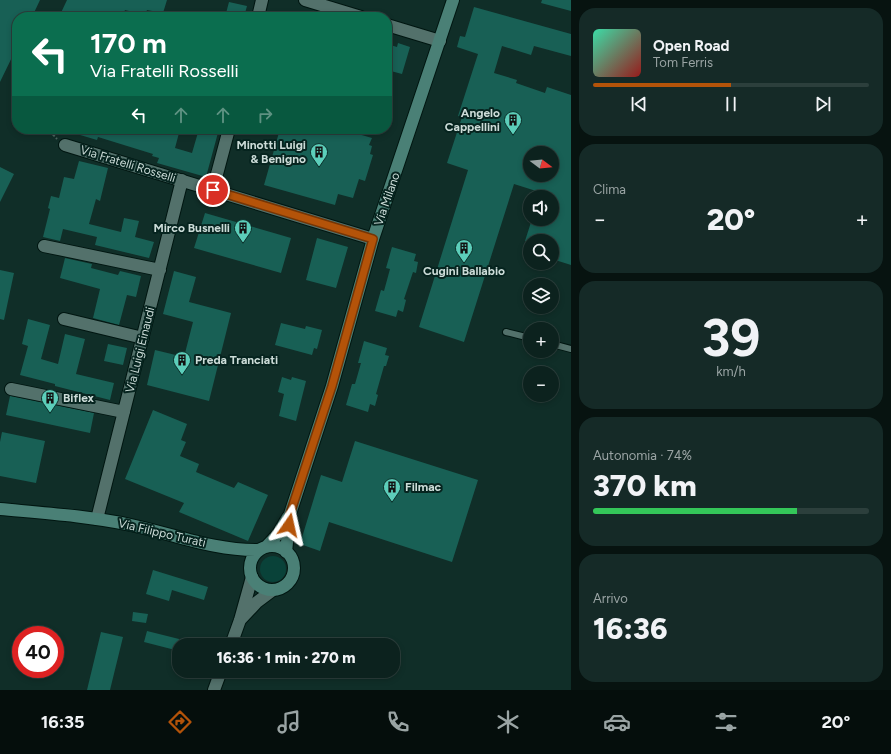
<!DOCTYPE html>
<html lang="it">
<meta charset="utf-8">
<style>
body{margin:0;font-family:Figtree,sans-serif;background:#152a27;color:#f1f3f6;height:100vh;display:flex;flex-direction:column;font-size:15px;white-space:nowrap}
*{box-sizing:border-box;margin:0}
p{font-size:13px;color:#9aa4a4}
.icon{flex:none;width:22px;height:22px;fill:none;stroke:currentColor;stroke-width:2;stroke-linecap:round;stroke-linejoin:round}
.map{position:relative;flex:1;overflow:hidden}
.side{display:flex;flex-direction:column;gap:8px;padding:8px;background:#071310;width:320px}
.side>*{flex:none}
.banner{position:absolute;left:12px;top:12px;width:380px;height:122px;border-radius:16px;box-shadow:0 2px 6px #0003,0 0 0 1px #2c3f3c;background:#0b6e4f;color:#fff;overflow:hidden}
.needle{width:26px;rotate:106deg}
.buttons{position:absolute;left:523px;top:146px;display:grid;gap:8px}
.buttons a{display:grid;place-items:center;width:36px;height:36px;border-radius:50%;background:#0c221e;box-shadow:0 2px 6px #0003,0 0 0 1px #2c3f3c;font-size:20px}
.speed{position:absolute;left:12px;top:626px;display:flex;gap:8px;font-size:20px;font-weight:700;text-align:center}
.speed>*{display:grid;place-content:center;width:52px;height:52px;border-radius:50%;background:#0c221e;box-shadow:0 2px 6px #0003,0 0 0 1px #2c3f3c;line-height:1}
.speed .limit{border:6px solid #d22;background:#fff;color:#111}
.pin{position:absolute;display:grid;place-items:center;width:34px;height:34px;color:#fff;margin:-17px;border:2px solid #fff;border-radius:50%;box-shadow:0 1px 4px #0007}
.me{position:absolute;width:44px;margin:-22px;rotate:11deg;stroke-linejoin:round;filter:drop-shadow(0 0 3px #0008)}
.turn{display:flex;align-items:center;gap:14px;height:84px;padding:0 12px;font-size:18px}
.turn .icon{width:52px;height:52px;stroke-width:2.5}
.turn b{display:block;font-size:28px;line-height:34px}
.lanes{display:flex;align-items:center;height:38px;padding:0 12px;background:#0003;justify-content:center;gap:20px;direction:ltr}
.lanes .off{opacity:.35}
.big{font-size:30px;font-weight:800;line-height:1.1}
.side .tile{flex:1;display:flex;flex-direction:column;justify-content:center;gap:6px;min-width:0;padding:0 14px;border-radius:16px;background:#152a27}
.side .dial{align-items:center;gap:0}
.dial b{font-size:52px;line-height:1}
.song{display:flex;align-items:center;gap:12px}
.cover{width:48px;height:48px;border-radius:6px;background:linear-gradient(135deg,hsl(160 70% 55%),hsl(0 70% 35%))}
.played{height:4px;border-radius:2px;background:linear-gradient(90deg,#b45309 50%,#2c3f3c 50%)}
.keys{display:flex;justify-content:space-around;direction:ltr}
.heat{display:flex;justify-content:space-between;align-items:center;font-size:22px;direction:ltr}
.charge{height:6px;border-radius:3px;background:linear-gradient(90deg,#34c759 74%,#2c3f3c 0)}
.trip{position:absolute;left:172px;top:638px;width:228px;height:40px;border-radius:16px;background:#0c221e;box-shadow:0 2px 6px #0003,0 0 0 1px #2c3f3c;font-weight:800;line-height:40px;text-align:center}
.tab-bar{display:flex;height:64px;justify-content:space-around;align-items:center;background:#050e0c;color:#9aa4a4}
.tab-bar .icon{width:28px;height:28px}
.tab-bar .current{color:#b45309}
.tab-bar b{font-size:18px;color:#f1f3f6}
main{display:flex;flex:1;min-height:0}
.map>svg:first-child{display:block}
.green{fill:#094239}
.building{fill:#186055;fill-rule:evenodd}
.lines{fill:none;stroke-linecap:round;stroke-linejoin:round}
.lane-casing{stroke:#001611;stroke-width:8}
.street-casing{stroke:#001611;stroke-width:14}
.secondary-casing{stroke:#001611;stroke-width:14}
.path{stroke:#4e6862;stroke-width:2;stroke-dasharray:4 2;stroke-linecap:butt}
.lane{stroke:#53716b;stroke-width:6}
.street{stroke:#53716b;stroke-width:12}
.secondary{stroke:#4a8076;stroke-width:12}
.route-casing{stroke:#753606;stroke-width:10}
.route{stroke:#b45309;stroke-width:7}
.labels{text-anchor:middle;stroke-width:4;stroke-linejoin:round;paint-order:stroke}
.poi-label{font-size:12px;font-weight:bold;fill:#ccdcd8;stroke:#06241f;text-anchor:end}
.street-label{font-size:12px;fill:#ccdcd8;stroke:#06241f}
</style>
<main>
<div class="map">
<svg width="571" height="690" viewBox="0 0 571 690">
<rect width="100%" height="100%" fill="#102e28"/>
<path class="green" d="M260 569a13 13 0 1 1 26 0a13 13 0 1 1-26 0Z"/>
<path class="building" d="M0,0H40L32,17H17V47L0,82Z
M67,0H167L163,13L147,10L145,15L125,10L122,17H59Z
M542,0H571V11L541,3Z
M229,2L247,6L244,17H225Z
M474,7L571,34V56L534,46L531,55L502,46L494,73L517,80L516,83L545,93L547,87L571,95V265L552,259V241H525L532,219H552V196L514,184L464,342L419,327L468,170L447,163L462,117L458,116L478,54L457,47L460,36L465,37ZM530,153H552V175H530Z
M398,43L410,47L402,74L387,70V44L397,47Z
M70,129H143L158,134L160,129H163L179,133L175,148L192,153L199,129H219L206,177L157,163L159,158L152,156L153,154L98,137L97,140L70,132Z
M280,129H341L372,138L369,145L372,146L370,154L373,155L365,181L359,179L353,198L338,194L335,205L264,185Z
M79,161L108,168L100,201L96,199L89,224L121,232L124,218L139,221L135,237L154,242L149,258L95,245L97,237L63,229L60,241L43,237L50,209L48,208L51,196L59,198L64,177L74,179Z
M0,167L14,174L0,202Z
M205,213L291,238L281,273L194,248Z
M317,238L348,247L336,288L306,280Z
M392,247L416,254L414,261L418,262L416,273L413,272L404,299L406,300L403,312L398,310L396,317L375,311L381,290L384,291L390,269L386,268Z
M65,258L92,264L91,268L118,275L120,271L141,276L136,297L127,295L119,325L93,318L100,289L60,278Z
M0,270L14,273L4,320L0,319Z
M174,271L196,277L189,302L231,313L209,401L147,385L155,350L184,357L193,322L163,314Z
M28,319L50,325L41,359L58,364L65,334L85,339L76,374L114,383L110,400L55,386V384L20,375L28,346L22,344Z
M281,323L305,329L306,326L322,330L317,349L314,348L312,355L275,345Z
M364,341L387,348L385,355L389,356L386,366H384L376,394L378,395L375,406L370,404L368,412L346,405L352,384H355L361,363H358Z
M108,344L127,348L123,365L104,361Z
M282,377L291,380L292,377L306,381L296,421L279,416L284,394L278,392Z
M10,396L94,413L90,433L6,415Z
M153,410L187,424L181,440L186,442L180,456L199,464L196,472L234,488L238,482L268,495L248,541L179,512L184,503L125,479Z
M2,432L45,441L36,483L0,476V442Z
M355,441L478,480L452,562L329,522L320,551L300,544L321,475L342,482Z
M153,570L208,587L204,600L172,590L169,601L146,594Z
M133,612L148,614L146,623L132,621Z
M147,631L179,639V651L144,642Z
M101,632L123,637L110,690H87Z"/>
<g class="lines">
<g class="lane-casing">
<path id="lane" d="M506,332L530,338
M552,344L571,349"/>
</g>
<g class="street-casing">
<path id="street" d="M305,0L361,17
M258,17L262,0
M387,25L440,41
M65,145L373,239
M213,189L229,129
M44,246L160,270
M64,319L143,338
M11,389L124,412
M97,519L182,180
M241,619L257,602L273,590
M231,645L240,620L252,577
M214,690L221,671"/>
</g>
<g class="secondary-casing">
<path id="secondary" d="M0,509C43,513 88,516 131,525C174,534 214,551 259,550
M250 568a22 22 0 1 1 44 0a22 22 0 1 1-44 0Z
M266,547L278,534L288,517
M286,552L290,514L332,386L373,239L453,0"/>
</g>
<path class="path" d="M48,129L57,139"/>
<use href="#lane" class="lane"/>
<use href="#street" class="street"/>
<use href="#secondary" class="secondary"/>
</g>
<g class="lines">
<g class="route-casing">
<path id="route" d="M213,190L373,239L332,386L290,514L289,525"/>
</g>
<use href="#route" class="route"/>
</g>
<defs>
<g id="building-pin" transform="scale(0.9)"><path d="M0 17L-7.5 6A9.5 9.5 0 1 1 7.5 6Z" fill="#5cceba" stroke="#06241f"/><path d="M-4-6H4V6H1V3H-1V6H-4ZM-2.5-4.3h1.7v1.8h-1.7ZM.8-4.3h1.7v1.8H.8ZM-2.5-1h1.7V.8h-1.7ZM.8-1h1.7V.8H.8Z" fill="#111"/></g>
</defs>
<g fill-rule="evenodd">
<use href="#building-pin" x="513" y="120"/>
<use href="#building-pin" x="319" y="152"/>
<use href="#building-pin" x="243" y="228"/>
<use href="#building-pin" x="464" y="248"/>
<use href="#building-pin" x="182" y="360"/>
<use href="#building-pin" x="50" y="398"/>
<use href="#building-pin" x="392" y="487"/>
</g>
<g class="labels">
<g class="poi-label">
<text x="500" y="117">Angelo<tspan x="500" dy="14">Cappellini</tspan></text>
<text x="306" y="149">Minotti Luigi<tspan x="306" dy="14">&amp; Benigno</tspan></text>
<text x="230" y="232">Mirco Busnelli</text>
<text x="464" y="275" text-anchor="middle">Cugini Ballabio</text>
<text x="195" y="364" text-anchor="start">Preda Tranciati</text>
<text x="63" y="402" text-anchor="start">Biflex</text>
<text x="405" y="491" text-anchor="start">Filmac</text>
</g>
<g class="street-label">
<text transform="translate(128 164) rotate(17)" y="4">Via Fratelli Rosselli</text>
<text transform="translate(387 199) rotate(-71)" y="4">Via Milano</text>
<text transform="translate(140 350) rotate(-76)" y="4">Via Luigi Einaudi</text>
<text transform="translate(162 533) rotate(13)" y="4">Via Filippo Turati</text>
</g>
</g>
</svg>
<div class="buttons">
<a><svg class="needle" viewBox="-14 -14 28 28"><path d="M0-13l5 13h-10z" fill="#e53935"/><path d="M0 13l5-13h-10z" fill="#9aa4a4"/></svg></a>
<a><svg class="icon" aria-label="sound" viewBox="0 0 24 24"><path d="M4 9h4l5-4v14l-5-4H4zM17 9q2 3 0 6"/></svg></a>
<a><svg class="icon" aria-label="search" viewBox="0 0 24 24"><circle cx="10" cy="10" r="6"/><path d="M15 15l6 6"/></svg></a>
<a><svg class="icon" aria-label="layers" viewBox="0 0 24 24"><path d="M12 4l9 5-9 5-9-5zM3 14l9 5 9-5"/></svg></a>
<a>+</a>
<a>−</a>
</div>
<div class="speed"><div class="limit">40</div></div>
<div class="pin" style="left:213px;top:190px;background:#d93025"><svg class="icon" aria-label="arrive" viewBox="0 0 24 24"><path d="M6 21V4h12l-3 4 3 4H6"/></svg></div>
<svg class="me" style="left:289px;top:525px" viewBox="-20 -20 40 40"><path d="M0-17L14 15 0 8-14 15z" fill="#b45309" stroke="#fff" stroke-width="4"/></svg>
<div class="trip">16:36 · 1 min · 270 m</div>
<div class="banner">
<div class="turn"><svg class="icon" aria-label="left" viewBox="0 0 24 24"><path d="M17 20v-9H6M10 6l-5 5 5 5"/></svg><div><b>170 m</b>Via Fratelli Rosselli</div></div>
<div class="lanes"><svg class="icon" aria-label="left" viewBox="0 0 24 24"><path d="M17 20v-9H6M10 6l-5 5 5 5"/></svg><svg class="icon off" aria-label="ahead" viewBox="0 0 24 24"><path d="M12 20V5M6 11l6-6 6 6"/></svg><svg class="icon off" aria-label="ahead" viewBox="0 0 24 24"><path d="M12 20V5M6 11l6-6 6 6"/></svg><svg class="icon off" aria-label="right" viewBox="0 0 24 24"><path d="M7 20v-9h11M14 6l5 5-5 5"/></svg></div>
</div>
</div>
<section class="side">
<div class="tile">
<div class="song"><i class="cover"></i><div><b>Open Road</b><p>Tom Ferris</p></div></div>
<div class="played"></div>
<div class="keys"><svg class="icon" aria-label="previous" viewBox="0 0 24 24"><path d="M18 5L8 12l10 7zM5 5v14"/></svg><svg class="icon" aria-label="pause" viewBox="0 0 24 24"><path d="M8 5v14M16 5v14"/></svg><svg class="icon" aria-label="next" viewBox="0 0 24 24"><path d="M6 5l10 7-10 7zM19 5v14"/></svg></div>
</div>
<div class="tile"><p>Clima</p>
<div class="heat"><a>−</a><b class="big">20°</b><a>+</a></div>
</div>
<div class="tile dial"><b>39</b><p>km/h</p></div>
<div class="tile"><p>Autonomia · 74%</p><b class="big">370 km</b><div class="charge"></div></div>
<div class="tile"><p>Arrivo</p><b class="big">16:36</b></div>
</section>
</main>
<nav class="tab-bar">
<b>16:35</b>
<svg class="icon current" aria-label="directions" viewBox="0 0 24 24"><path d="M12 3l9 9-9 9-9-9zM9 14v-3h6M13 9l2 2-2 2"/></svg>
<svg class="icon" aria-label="music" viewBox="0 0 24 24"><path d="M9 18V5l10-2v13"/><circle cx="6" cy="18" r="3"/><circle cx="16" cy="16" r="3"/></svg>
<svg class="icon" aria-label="phone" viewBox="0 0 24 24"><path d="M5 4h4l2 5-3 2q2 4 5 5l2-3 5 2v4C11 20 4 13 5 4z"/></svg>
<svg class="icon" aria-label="climate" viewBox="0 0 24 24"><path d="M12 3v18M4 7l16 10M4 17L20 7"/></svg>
<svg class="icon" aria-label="car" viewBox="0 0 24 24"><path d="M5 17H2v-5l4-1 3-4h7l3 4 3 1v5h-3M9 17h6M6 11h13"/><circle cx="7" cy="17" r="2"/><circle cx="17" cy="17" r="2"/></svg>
<svg class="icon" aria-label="filters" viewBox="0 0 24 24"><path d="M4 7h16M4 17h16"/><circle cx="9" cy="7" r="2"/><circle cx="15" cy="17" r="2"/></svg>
<b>20°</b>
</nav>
